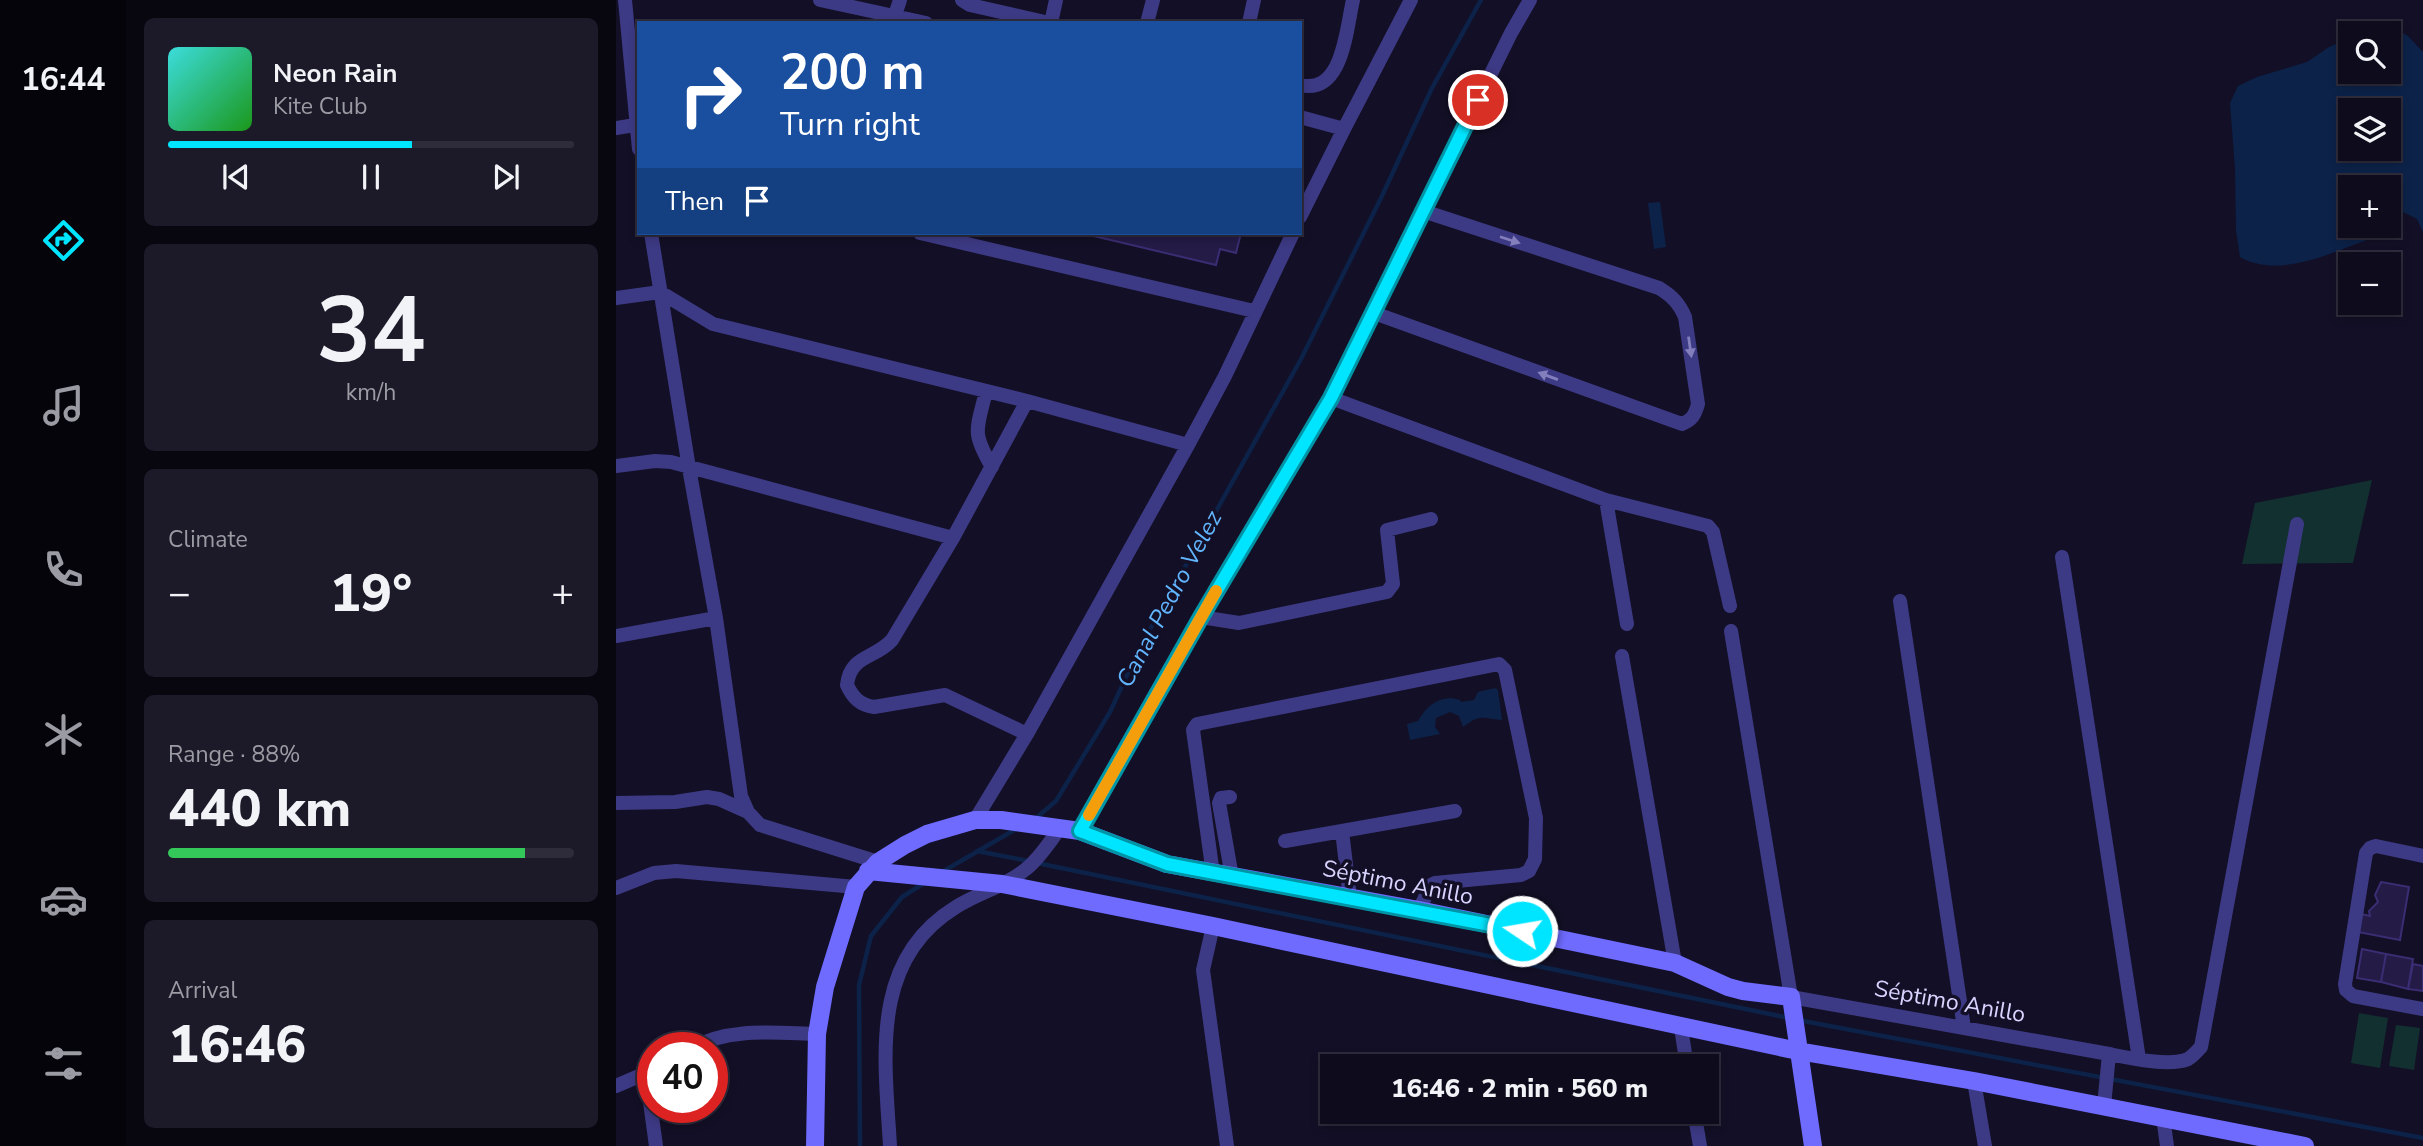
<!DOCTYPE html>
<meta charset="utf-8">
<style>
body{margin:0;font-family:"Nunito Sans",sans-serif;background:#1c1929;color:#f1f3f6;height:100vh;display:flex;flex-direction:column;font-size:26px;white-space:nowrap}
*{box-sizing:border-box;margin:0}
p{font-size:23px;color:#9b9ba3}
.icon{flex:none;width:38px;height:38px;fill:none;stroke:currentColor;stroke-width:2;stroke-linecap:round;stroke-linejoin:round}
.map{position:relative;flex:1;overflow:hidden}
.drawer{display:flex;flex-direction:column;gap:18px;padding:18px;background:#08060f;width:490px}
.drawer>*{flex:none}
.top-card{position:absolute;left:21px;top:21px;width:665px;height:214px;border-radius:0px;box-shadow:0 4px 10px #0003,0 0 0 2px #2e2b3b;background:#1a4fa0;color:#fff;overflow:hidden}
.buttons{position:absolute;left:1722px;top:21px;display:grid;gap:14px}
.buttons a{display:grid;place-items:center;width:63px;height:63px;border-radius:0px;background:#0e0b1c;box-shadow:0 4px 10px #0003,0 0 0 2px #2e2b3b;font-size:35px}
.speed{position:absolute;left:21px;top:1032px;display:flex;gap:14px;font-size:35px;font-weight:700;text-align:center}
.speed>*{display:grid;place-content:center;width:91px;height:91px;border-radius:50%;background:#0e0b1c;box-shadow:0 4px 10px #0003,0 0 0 2px #2e2b3b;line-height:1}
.speed .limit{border:10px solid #d22;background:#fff;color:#111}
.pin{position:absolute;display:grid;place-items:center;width:60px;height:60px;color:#fff;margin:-30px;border:4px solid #fff;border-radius:50%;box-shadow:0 2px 7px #0007}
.me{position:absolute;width:77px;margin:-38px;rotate:282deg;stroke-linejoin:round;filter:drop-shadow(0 0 5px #0008)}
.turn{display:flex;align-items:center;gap:24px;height:147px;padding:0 28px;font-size:32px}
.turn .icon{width:91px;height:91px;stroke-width:2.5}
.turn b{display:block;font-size:49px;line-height:60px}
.then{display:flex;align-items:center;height:66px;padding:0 28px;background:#0003;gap:14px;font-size:26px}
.big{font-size:52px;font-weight:800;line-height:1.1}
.drawer .card{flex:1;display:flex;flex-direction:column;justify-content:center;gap:10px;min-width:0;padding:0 24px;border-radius:10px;background:#1c1929}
.drawer .dial{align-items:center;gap:0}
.dial b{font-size:91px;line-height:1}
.song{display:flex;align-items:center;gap:21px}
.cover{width:84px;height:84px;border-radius:10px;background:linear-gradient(135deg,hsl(180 70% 55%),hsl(120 70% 35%))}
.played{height:7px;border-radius:4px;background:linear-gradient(90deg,#00e5ff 60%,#2e2b3b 60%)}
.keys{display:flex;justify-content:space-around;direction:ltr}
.heat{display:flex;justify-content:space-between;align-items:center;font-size:38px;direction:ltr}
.charge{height:10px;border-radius:5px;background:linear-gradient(90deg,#34c759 88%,#2e2b3b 0)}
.trip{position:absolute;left:704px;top:1054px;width:399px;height:70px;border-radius:0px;background:#0e0b1c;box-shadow:0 4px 10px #0003,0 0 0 2px #2e2b3b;font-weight:800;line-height:70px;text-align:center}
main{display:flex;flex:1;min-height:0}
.tab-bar{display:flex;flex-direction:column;width:126px;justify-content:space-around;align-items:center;background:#06040b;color:#9b9ba3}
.tab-bar .icon{width:49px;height:49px}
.tab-bar .current{color:#00e5ff}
.tab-bar b{font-size:32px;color:#f1f3f6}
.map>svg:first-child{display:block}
.green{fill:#12302f}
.water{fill:#0c2248;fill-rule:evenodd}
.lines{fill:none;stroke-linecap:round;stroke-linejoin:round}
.stream{stroke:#0c2248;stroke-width:4.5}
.building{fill:#241b47;stroke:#3b2d73;stroke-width:2}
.street{stroke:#3d3a85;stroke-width:14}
.secondary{stroke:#6f6bff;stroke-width:18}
.oneway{fill:#837fbc}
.route-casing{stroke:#0095a6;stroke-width:18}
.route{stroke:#00e5ff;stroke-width:12}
.slow{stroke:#f59e0b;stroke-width:12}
.labels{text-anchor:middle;stroke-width:7;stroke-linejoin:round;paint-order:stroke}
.street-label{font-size:23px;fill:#d9d4ff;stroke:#130f26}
.water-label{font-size:24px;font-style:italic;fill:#62b6ff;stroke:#130f26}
</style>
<main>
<nav class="tab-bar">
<b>16:44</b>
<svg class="icon current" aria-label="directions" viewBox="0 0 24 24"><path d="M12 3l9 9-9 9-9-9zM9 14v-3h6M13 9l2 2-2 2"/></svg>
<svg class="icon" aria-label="music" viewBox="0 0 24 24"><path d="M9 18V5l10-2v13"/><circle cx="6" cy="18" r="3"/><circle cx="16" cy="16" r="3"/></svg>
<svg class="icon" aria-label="phone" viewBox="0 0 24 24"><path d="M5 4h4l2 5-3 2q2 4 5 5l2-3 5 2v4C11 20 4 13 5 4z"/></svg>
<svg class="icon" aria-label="climate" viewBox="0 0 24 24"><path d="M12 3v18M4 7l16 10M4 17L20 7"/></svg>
<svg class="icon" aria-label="car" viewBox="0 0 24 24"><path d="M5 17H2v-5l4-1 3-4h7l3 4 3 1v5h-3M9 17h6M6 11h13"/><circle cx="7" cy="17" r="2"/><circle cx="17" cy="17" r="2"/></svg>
<svg class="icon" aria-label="filters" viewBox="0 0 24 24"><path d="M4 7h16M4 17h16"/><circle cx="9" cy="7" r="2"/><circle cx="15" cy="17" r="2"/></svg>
</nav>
<section class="drawer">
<div class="card">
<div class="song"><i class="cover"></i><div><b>Neon Rain</b><p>Kite Club</p></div></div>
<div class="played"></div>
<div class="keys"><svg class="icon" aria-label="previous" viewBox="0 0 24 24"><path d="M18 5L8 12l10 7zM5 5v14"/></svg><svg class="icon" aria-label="pause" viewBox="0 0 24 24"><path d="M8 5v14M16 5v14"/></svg><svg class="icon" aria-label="next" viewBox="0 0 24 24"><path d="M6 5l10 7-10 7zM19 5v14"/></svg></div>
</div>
<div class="card dial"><b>34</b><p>km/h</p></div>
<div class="card"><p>Climate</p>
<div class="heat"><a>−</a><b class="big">19°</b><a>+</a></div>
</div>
<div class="card"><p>Range · 88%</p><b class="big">440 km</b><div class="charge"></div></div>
<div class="card"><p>Arrival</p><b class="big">16:46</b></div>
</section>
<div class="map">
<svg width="1807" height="1146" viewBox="0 0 1807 1146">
<rect width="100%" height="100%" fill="#130f26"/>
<path class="green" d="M1756,480L1737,563L1626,564L1639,503Z
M1743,1013L1772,1018L1764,1068L1735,1063Z
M1780,1025L1804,1028L1798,1070L1773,1066Z"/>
<path class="water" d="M1776,27L1792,36L1807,52V232L1801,219L1773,205V187H1734V226H1762L1759,237C1718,251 1665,280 1624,257L1620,231L1619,169L1614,103L1622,86L1641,77L1691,62L1713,47L1734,38V72H1773V33H1746ZM1734,110H1773V149H1734Z
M1044,202L1050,247L1038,249L1032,203Z
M879,688L882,690L886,720C866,719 866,713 847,727L843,716L834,712L820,718L819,727L824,734L794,740L791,724L802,721C811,705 825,694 844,700L845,702L858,700L862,692Z"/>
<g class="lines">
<path class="stream" d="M420,818L440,801L494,712L522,651L685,359L765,198L816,88L865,0
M361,851L412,861
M421,863L1173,1018
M326,872L400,829
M1182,1020L1807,1138
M244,1146L243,985L255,936L286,897L310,882"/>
</g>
<path class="building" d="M465,233H625L620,253L604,249L600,265Z
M1765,882L1793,887L1784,940L1742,932L1745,914L1754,916L1753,911L1762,902L1759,895Z
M1746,949L1770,954L1765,982L1741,978Z
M1770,954L1797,959L1792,989L1765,982Z
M1797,964L1807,966V991L1792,989Z"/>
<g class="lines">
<path class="street" d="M9,0L23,149
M204,0L310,23
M346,0L354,5L433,23
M279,15L284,0
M435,23L440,0
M531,23L537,0
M633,23L638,0
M684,85C727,95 730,30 737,0
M684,117L728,129
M0,128L19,125
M684,217L728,129L795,0
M35,233L73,468L100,618L125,796L132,812L144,825L262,862
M304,233L638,311
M0,298L44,292L97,324L411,401L572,445
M758,313L1066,424C1076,420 1079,415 1082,404L1069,317C1063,303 1056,296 1043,288L807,211
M370,391C361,430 355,431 376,467
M715,398L990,500L1092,526L1097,532L1114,606
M0,466L39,461L55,462L337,538
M990,500L1011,624
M1446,557L1523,1059
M1284,601L1348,1028
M585,617L623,623L771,592L777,584L771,530L815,519
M1115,631L1175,997L1493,1054C1513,1058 1554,1067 1572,1059C1577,1056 1581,1051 1585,1047L1681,524
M0,636L100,618
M1006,656L1059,963
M411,734L329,695L258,707C244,705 237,698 231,685C234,655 259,659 276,640L337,538L411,401
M614,797L605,798L603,803L616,877
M0,803L59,802L91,797L103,799L132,812
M359,820L411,734L572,445L609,376L677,233
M464,831L585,617L715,398L895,33L914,0
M669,841L726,831
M1807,856L1760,846L1754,848L1750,853L1729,984L1730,990L1737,996L1807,1009
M597,874L577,730L581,724L883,664L889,670L920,818L919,859L913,871L905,875L819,883L815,885L803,910
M0,888L38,873L60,871L240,887
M734,898L726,831L839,811
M597,926L587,970L611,1146
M1065,1028L1071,1066
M76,1048C114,1027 159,1033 201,1034
M26,1075L34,1102L40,1146
M1358,1081L1369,1146
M0,1086L37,1070
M1488,1106L1493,1054
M1078,1111L1084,1146
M1547,1117L1551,1146
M274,1146C269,1059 253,960 340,907C362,893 390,886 410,869C424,858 434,841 445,827"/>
<path class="secondary" d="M252,871L386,884L597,926L1182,1051L1358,1081L1689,1146
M199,1146L201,1034L209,987L240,887L262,862L289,845L311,834L359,820H385L464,831L551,864L803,910L1059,963L1112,987L1127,991L1175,997L1197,1146"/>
</g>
<defs><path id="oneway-solid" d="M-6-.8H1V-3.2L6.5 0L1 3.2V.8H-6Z" transform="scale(1.75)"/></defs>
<g class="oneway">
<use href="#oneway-solid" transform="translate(894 240) rotate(18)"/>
<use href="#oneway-solid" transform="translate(1074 347) rotate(82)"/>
<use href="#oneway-solid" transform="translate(932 376) rotate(-160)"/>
</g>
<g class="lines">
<g class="route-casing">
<path id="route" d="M862,100L715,398L585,617L464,831L551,864L906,931"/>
</g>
<use href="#route" class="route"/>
<path class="slow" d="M473,815L600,591"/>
</g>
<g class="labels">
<g class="street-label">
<text transform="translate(782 882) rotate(11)" y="8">Séptimo Anillo</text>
<text transform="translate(1334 1001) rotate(10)" y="8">Séptimo Anillo</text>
</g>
<g class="water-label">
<text transform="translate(553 599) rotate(-62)" y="8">Canal Pedro Velez</text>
</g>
</g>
</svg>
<div class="buttons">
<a><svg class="icon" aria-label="search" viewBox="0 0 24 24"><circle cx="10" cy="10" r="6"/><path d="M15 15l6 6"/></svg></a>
<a><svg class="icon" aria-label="layers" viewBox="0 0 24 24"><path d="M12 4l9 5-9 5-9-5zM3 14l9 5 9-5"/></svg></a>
<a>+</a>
<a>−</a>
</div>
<div class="speed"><div class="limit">40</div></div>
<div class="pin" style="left:862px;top:100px;background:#d93025"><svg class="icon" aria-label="arrive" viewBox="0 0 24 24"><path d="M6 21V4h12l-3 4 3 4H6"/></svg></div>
<svg class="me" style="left:906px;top:931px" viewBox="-20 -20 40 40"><circle r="17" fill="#00e5ff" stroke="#fff" stroke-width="3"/><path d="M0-11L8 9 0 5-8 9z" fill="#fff"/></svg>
<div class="trip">16:46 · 2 min · 560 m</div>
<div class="top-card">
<div class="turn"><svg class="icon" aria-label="right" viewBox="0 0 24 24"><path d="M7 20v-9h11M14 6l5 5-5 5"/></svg><div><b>200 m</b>Turn right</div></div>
<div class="then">Then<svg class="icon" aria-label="arrive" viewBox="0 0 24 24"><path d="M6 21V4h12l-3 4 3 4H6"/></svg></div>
</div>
</div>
</main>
